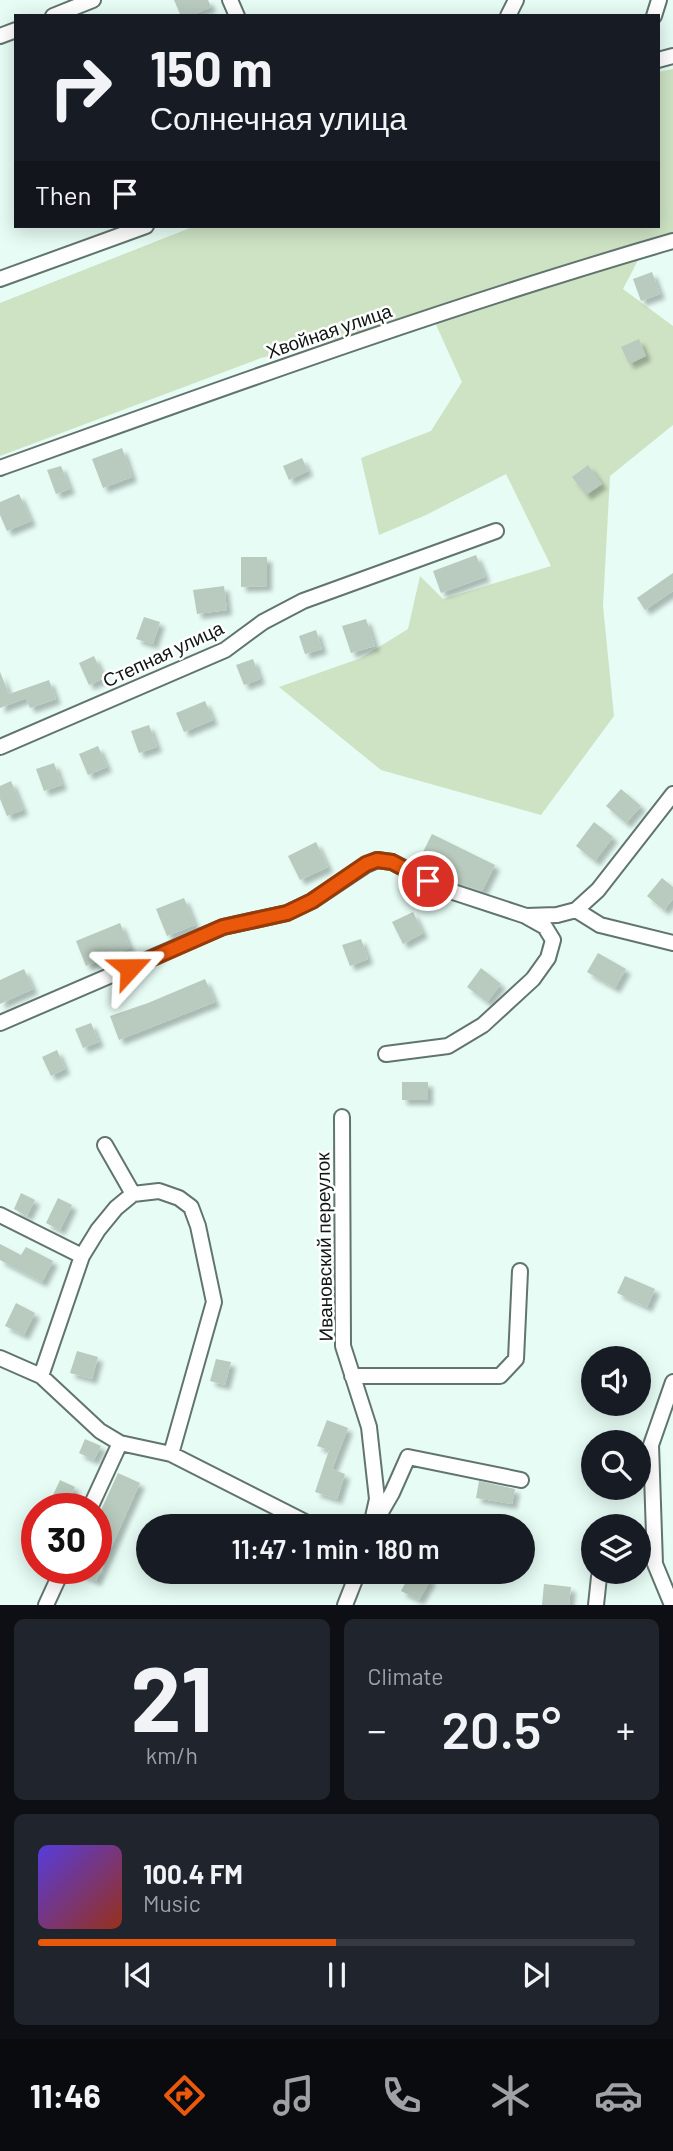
<!DOCTYPE html>
<meta charset="utf-8">
<style>
body{margin:0;font-family:Barlow,sans-serif;background:#20242c;color:#f1f3f6;height:100vh;display:flex;flex-direction:column;font-size:26px;white-space:nowrap}
*{box-sizing:border-box;margin:0}
p{font-size:23px;color:#9ea1a6}
.icon{flex:none;width:38px;height:38px;fill:none;stroke:currentColor;stroke-width:2;stroke-linecap:round;stroke-linejoin:round}
.map{position:relative;height:1605px;overflow:hidden}
.side{display:flex;flex-direction:column;gap:14px;padding:14px;background:#0d0f14;flex:1}
.side>*{flex:none}
.banner{position:absolute;left:14px;top:14px;width:646px;height:214px;border-radius:0px;box-shadow:0 4px 18px #0003;background:#171b24;color:#f1f3f6;overflow:hidden}
.tools{position:absolute;left:581px;top:1346px;display:grid;gap:14px}
.tools a{display:grid;place-items:center;width:70px;height:70px;border-radius:50%;background:#171b24;box-shadow:0 4px 18px #0003;font-size:35px}
.speed{position:absolute;left:21px;top:1493px;display:flex;gap:14px;font-size:35px;font-weight:700;text-align:center}
.speed>*{display:grid;place-content:center;width:91px;height:91px;border-radius:50%;background:#171b24;box-shadow:0 4px 18px #0003;line-height:1}
.speed .limit{border:10px solid #d22;background:#fff;color:#111}
.pin{position:absolute;display:grid;place-items:center;width:60px;height:60px;color:#fff;margin:-30px;border:4px solid #fff;border-radius:50%;box-shadow:0 2px 7px #0007}
.me{position:absolute;width:77px;margin:-38px;rotate:66deg;stroke-linejoin:round;filter:drop-shadow(0 0 5px #0008)}
.turn{display:flex;align-items:center;gap:24px;height:147px;padding:0 21px;font-size:32px}
.turn .icon{width:91px;height:91px;stroke-width:2.5}
.turn b{display:block;font-size:49px;line-height:60px}
.then{display:flex;align-items:center;height:66px;padding:0 21px;background:#0003;gap:14px;font-size:26px}
.big{font-size:52px;font-weight:600;line-height:1.1}
.side .widget{flex:1;display:flex;flex-direction:column;justify-content:center;gap:10px;min-width:0;padding:0 24px;border-radius:10px;background:#20242c}
.side .dial{align-items:center;gap:0}
.dial b{font-size:91px;line-height:1}
.song{display:flex;align-items:center;gap:21px}
.cover{width:84px;height:84px;border-radius:10px;background:linear-gradient(135deg,hsl(250 70% 55%),hsl(10 70% 35%))}
.played{height:7px;border-radius:4px;background:linear-gradient(90deg,#ea580c 50%,#363941 50%)}
.keys{display:flex;justify-content:space-around;direction:ltr}
.heat{display:flex;justify-content:space-between;align-items:center;font-size:38px;direction:ltr}
.side .tiles{flex:1;display:grid;gap:14px;grid-template-columns:1fr 1fr}
.widget:last-child{grid-column:span 2}
.trip{position:absolute;left:136px;top:1514px;width:399px;height:70px;border-radius:35px;background:#171b24;box-shadow:0 4px 18px #0003;font-weight:600;line-height:70px;text-align:center}
.menu{display:flex;height:112px;justify-content:space-around;align-items:center;background:#090b0e;color:#9ea1a6}
.menu .icon{width:49px;height:49px}
.menu .active{color:#ea580c}
.menu b{font-size:32px;color:#f1f3f6}
.map>svg:first-child{display:block}
.green{fill:#cee3c4}
.building{fill:#b9cabe;filter:url(#shadow)}
.lines{fill:none;stroke-linecap:round;stroke-linejoin:round}
.minor-casing{stroke:#61746e;stroke-width:18}
.minor{stroke:#fff;stroke-width:14}
.route-casing{stroke:#983908;stroke-width:18}
.route{stroke:#ea580c;stroke-width:12}
.labels{text-anchor:middle;stroke-width:5;stroke-linejoin:round;paint-order:stroke}
.street-label{font-size:19px;fill:#0f1714;stroke:#fff}
</style>
<div class="map">
<svg width="673" height="1605" viewBox="0 0 673 1605">
<defs>
<filter id="shadow"><feDropShadow dx="5" dy="5" stdDeviation="2" flood-color="#0004"/></filter>
</defs>
<rect width="100%" height="100%" fill="#e6fcf4"/>
<path class="green" d="M673,69V234L648,241L623,289L673,326V425L610,476L603,606L614,716L541,815L381,770L279,687L361,658L408,629L420,576L443,599L551,566L506,474L426,515L379,535L361,458L431,431L462,382L432,316L261,358L0,456V303L195,226H658V72Z"/>
<path class="building" d="M174,0H208L211,7L190,16H181Z
M652,272L660,294L641,301L633,279Z
M639,339L646,356L629,364L621,347Z
M122,448L132,477L103,488L92,459Z
M302,458L308,471L289,480L283,466Z
M588,465L602,484L586,495L572,477Z
M61,466L70,489L56,494L47,470Z
M19,494L31,521L7,531L0,515V502Z
M476,555L485,577L441,593L433,571Z
M241,557H267V586L241,587Z
M673,573V591L645,610L637,598Z
M224,586L227,610L197,614L193,590Z
M144,617L160,622L153,644L136,639Z
M366,619L375,646L351,653L342,626Z
M316,630L322,649L305,654L299,636Z
M94,656L104,678L89,685L79,663Z
M253,659L260,679L244,685L236,665Z
M0,672L9,694L49,680L56,699L30,708L26,698L0,708Z
M205,701L213,720L184,732L176,713Z
M149,725L157,747L139,753L131,731Z
M98,746L107,767L88,775L79,754Z
M54,763L62,785L44,791L36,769Z
M11,781L23,810L7,816L0,799V786Z
M621,789L641,806L626,823L606,806Z
M594,822L613,837L595,861L576,846Z
M432,834L495,865L482,891L451,881L417,864Z
M316,842L328,867L300,880L288,856Z
M662,878L673,887V899L664,910L647,896Z
M184,898L195,925L167,936L156,909Z
M413,912L423,933L403,944L392,922Z
M120,923L130,948L86,966L76,941Z
M361,939L368,959L350,966L342,945Z
M598,953L626,969L615,988L587,972Z
M481,968L501,984L487,1002L467,987Z
M24,969L33,989L0,1004V980Z
M205,979L215,1002L119,1040L110,1016L148,1003Z
M91,1023L99,1042L83,1048L75,1029Z
M57,1050L65,1069L51,1076L42,1057Z
M402,1082H428V1100H402Z
M21,1193L35,1200L27,1216L14,1209Z
M58,1198L72,1205L60,1230L46,1223Z
M0,1244L21,1255L26,1247L53,1261L42,1282L0,1260Z
M625,1276L655,1289L647,1307L617,1293Z
M16,1303L35,1313L24,1335L5,1326Z
M77,1351L98,1357L92,1379L70,1373Z
M216,1359L231,1362L225,1385L210,1381Z
M327,1420L348,1428L332,1469L345,1474L337,1499L315,1492L329,1450L317,1446Z
M85,1439L101,1446L94,1460L79,1453Z
M118,1473L140,1483L96,1581L72,1570L73,1568H96V1521Z
M60,1480L75,1487L65,1508H47Z
M479,1481L515,1489L512,1504L476,1498Z
M411,1572H418L431,1579L419,1600L401,1591Z
M544,1584L571,1587L569,1605H542Z"/>
<g class="lines">
<g class="minor-casing">
<path id="minor" d="M230,0L237,16
M53,16L93,0
M508,16L516,0
M654,16L659,0
M0,36L16,30
M658,60L673,56
M0,279L146,226
M0,468C223,388 445,307 673,241
M0,747L225,650L263,622L303,601L496,531
M576,910L600,925L673,943
M0,1023L223,927L287,913L312,901L366,865L377,860L392,862L447,890L526,916L557,915L576,910L598,890L673,794
M386,1054L448,1046L483,1025L533,979L548,958L553,940L545,927L527,917
M342,1117L343,1346L369,1427L377,1499L371,1526
M105,1145L133,1194
M0,1215L82,1256
M0,1358L41,1376L100,1431L120,1443L171,1454L313,1526
M41,1376L82,1256L98,1230L116,1208L133,1194L159,1191L179,1198L191,1207L198,1226L214,1302L171,1454
M352,1376H500L516,1359L520,1271
M90,1508L120,1443
M377,1519L392,1493L408,1457L521,1480
M46,1605L63,1568
M345,1605L358,1572
M596,1605L599,1577
M672,1605L655,1564L651,1445L673,1382"/>
</g>
<use href="#minor" class="minor"/>
</g>
<g class="lines">
<g class="route-casing">
<path id="route" d="M130,968L223,927L287,913L312,901L366,864L377,860L392,862L428,881"/>
</g>
<use href="#route" class="route"/>
</g>
<g class="labels">
<g class="street-label">
<text transform="translate(329 331) rotate(-19)" y="7">Хвойная улица</text>
<text transform="translate(163 654) rotate(-25)" y="7">Степная улица</text>
<text transform="translate(324 1247) rotate(-91)" y="7">Ивановский переулок</text>
</g>
</g>
</svg>
<div class="tools">
<a><svg class="icon" aria-label="sound" viewBox="0 0 24 24"><path d="M4 9h4l5-4v14l-5-4H4zM17 9q2 3 0 6"/></svg></a>
<a><svg class="icon" aria-label="search" viewBox="0 0 24 24"><circle cx="10" cy="10" r="6"/><path d="M15 15l6 6"/></svg></a>
<a><svg class="icon" aria-label="layers" viewBox="0 0 24 24"><path d="M12 4l9 5-9 5-9-5zM3 14l9 5 9-5"/></svg></a>
</div>
<div class="speed"><div class="limit">30</div></div>
<div class="pin" style="left:428px;top:881px;background:#d93025"><svg class="icon" aria-label="arrive" viewBox="0 0 24 24"><path d="M6 21V4h12l-3 4 3 4H6"/></svg></div>
<svg class="me" style="left:130px;top:968px" viewBox="-20 -20 40 40"><path d="M0-17L14 15 0 8-14 15z" fill="#ea580c" stroke="#fff" stroke-width="4"/></svg>
<div class="trip">11:47 · 1 min · 180 m</div>
<div class="banner">
<div class="turn"><svg class="icon" aria-label="right" viewBox="0 0 24 24"><path d="M7 20v-9h11M14 6l5 5-5 5"/></svg><div><b>150 m</b>Солнечная улица</div></div>
<div class="then">Then<svg class="icon" aria-label="arrive" viewBox="0 0 24 24"><path d="M6 21V4h12l-3 4 3 4H6"/></svg></div>
</div>
</div>
<section class="side">
<div class="tiles">
<div class="widget dial"><b>21</b><p>km/h</p></div>
<div class="widget"><p>Climate</p>
<div class="heat"><a>−</a><b class="big">20.5°</b><a>+</a></div>
</div>
<div class="widget">
<div class="song"><i class="cover"></i><div><b>100.4 FM</b><p>Music</p></div></div>
<div class="played"></div>
<div class="keys"><svg class="icon" aria-label="previous" viewBox="0 0 24 24"><path d="M18 5L8 12l10 7zM5 5v14"/></svg><svg class="icon" aria-label="pause" viewBox="0 0 24 24"><path d="M8 5v14M16 5v14"/></svg><svg class="icon" aria-label="next" viewBox="0 0 24 24"><path d="M6 5l10 7-10 7zM19 5v14"/></svg></div>
</div>
</div>
</section>
<nav class="menu">
<b>11:46</b>
<svg class="icon active" aria-label="directions" viewBox="0 0 24 24"><path d="M12 3l9 9-9 9-9-9zM9 14v-3h6M13 9l2 2-2 2"/></svg>
<svg class="icon" aria-label="music" viewBox="0 0 24 24"><path d="M9 18V5l10-2v13"/><circle cx="6" cy="18" r="3"/><circle cx="16" cy="16" r="3"/></svg>
<svg class="icon" aria-label="phone" viewBox="0 0 24 24"><path d="M5 4h4l2 5-3 2q2 4 5 5l2-3 5 2v4C11 20 4 13 5 4z"/></svg>
<svg class="icon" aria-label="climate" viewBox="0 0 24 24"><path d="M12 3v18M4 7l16 10M4 17L20 7"/></svg>
<svg class="icon" aria-label="car" viewBox="0 0 24 24"><path d="M5 17H2v-5l4-1 3-4h7l3 4 3 1v5h-3M9 17h6M6 11h13"/><circle cx="7" cy="17" r="2"/><circle cx="17" cy="17" r="2"/></svg>
</nav>
